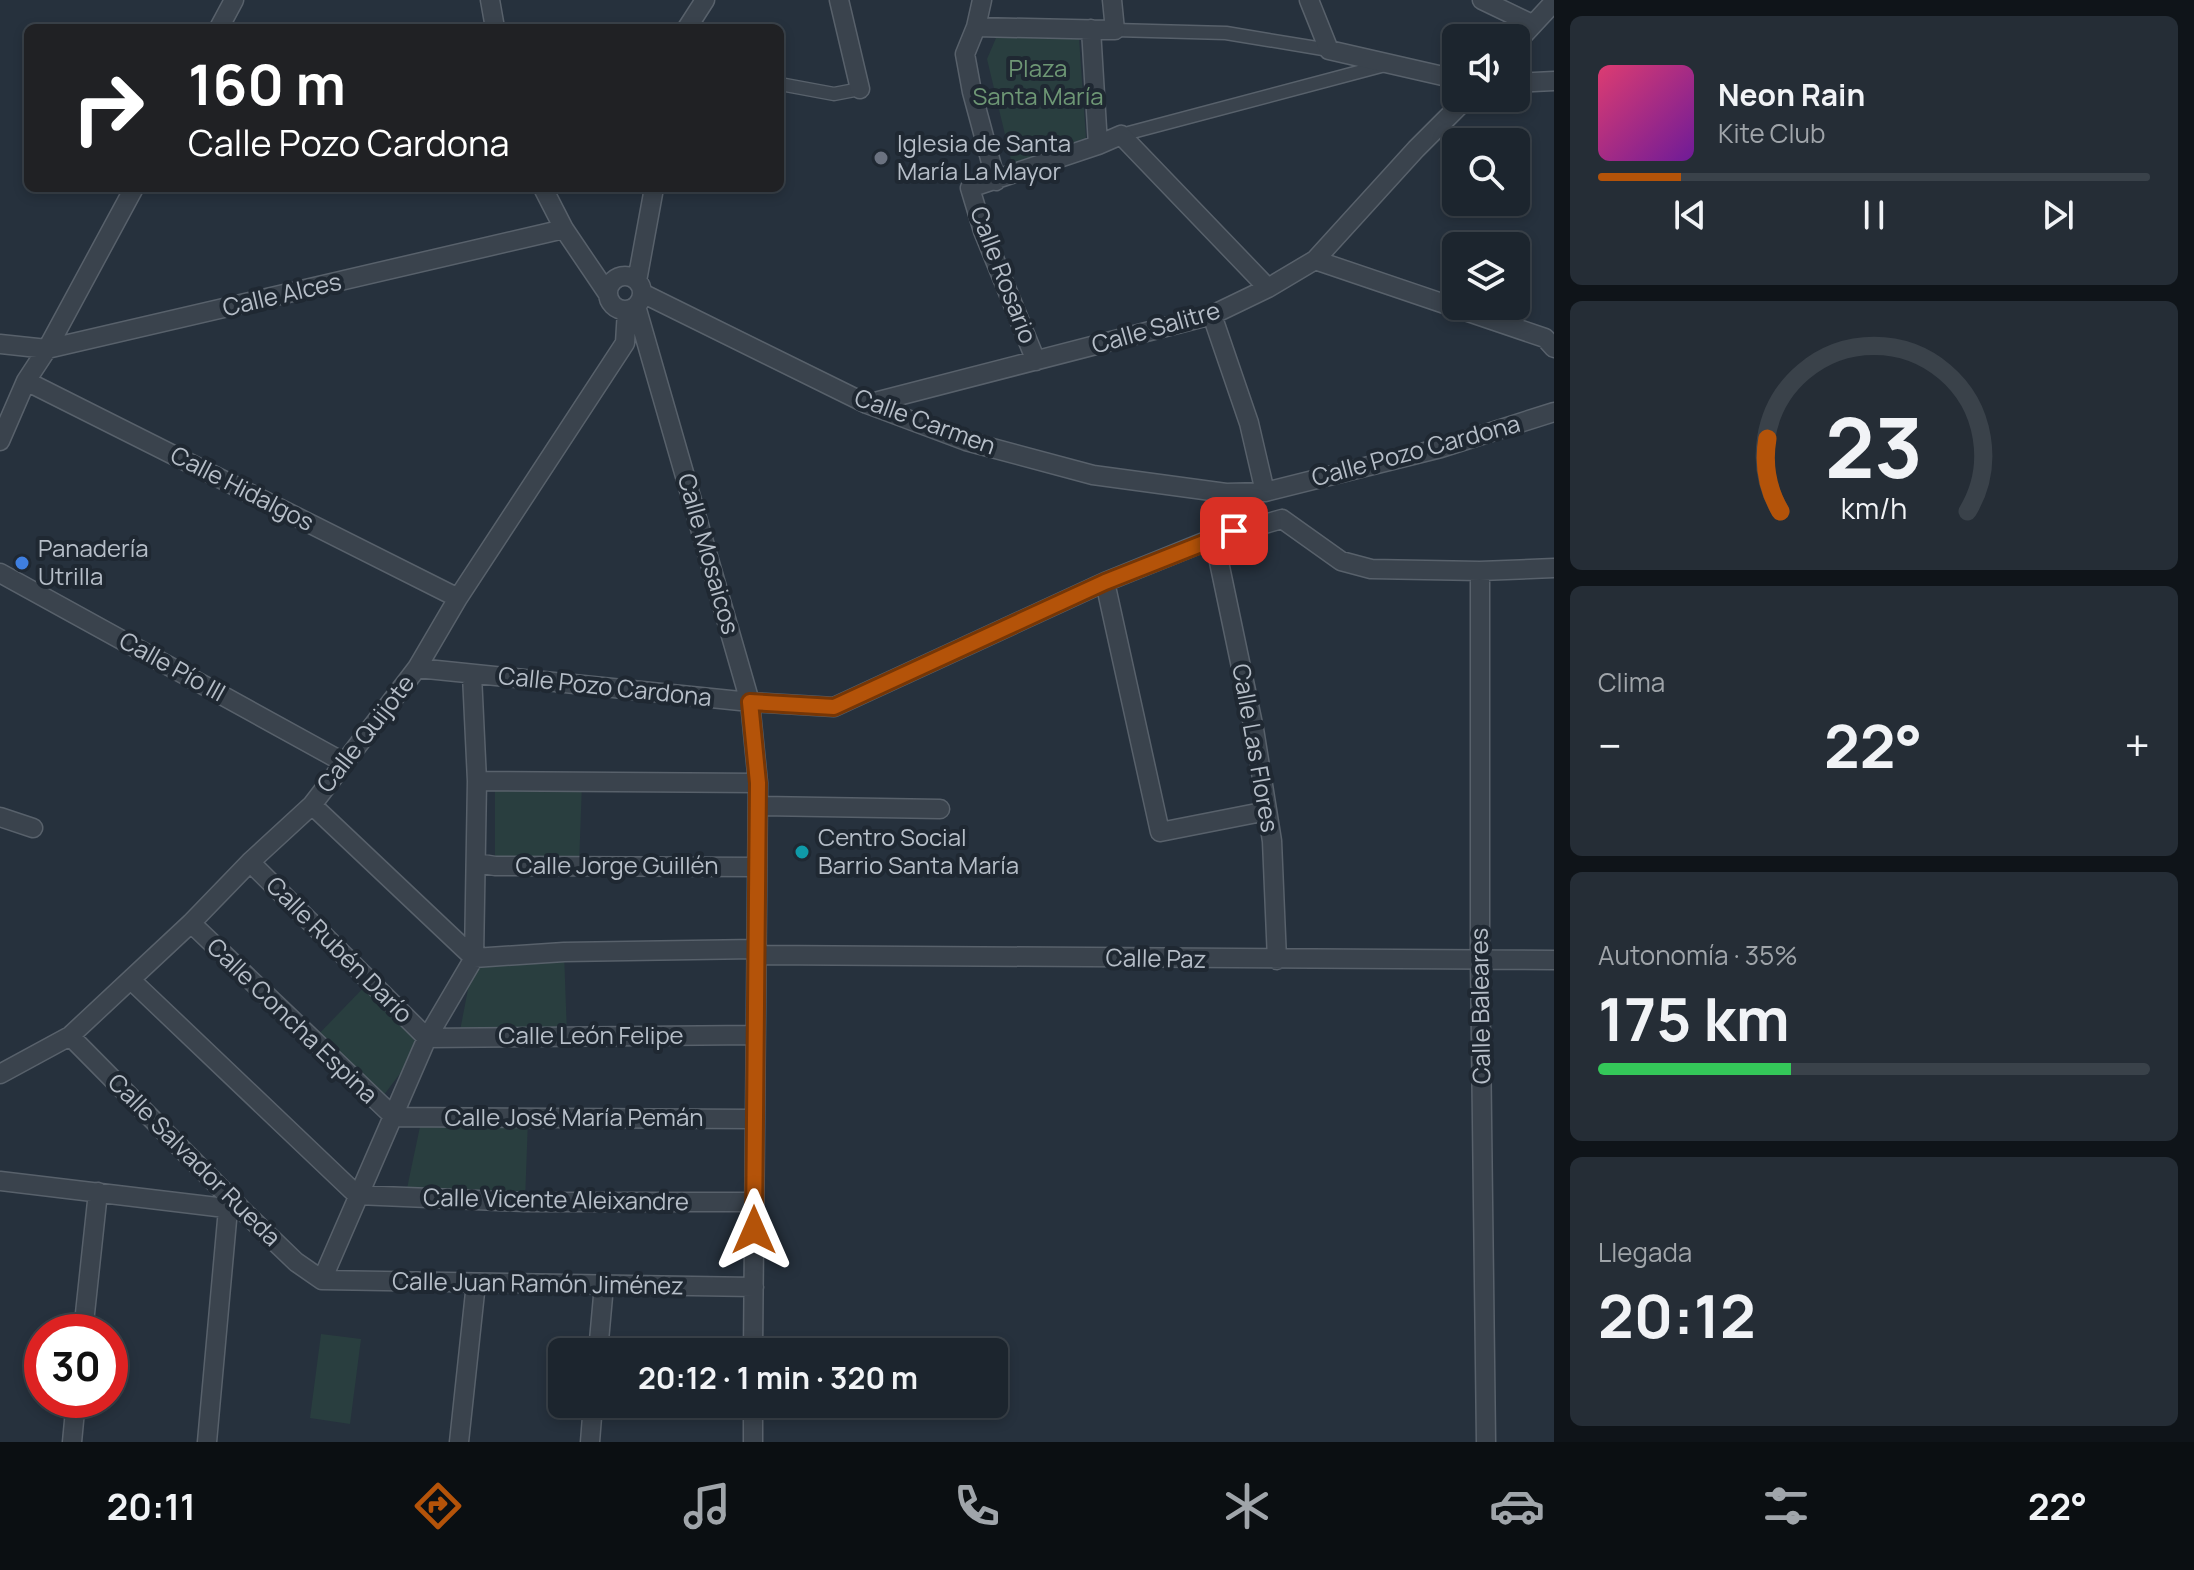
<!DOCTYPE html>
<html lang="es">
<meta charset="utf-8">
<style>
body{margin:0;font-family:Manrope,sans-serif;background:#252d36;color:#f1f3f6;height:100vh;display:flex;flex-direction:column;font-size:30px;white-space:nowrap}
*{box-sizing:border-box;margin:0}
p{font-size:26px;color:#a0a5aa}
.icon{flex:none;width:44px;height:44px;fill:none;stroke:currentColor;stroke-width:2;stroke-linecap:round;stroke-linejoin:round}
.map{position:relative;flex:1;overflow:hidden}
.sheet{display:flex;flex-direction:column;gap:16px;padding:16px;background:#0f1419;width:640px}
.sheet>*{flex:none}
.top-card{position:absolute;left:24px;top:24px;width:760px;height:168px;border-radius:12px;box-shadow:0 4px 12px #0003,0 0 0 2px #3a424a;background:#202124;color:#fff;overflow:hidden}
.controls{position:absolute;left:1442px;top:24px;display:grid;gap:16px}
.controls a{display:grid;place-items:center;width:88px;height:88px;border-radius:12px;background:#1c252e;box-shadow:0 4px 12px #0003,0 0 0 2px #3a424a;font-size:40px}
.speed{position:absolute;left:24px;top:1314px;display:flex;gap:16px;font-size:40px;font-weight:700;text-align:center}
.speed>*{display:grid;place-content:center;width:104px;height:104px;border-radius:50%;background:#1c252e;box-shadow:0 4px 12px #0003,0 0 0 2px #3a424a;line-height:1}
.speed .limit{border:12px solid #d22;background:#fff;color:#111}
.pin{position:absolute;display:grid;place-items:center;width:68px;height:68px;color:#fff;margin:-34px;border-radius:16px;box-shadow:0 4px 12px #0006}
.me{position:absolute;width:88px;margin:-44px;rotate:0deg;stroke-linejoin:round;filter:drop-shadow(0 0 6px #0008)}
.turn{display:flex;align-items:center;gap:28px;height:168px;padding:0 32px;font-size:36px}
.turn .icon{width:104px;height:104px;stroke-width:2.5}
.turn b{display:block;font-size:56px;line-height:68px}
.big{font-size:60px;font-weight:700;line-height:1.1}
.sheet .widget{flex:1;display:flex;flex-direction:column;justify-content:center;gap:12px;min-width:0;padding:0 28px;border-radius:12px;background:#252d36}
.sheet .dial{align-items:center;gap:0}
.dial svg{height:208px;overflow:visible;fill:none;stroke:#3a424a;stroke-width:7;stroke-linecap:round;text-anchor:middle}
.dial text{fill:#f1f3f6;stroke:none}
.song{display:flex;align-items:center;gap:24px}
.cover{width:96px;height:96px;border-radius:12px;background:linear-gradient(135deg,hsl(340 70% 55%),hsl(280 70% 35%))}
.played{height:8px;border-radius:4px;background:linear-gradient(90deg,#b45309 15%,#3a424a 15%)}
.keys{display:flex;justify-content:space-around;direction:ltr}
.heat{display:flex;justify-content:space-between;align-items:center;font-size:44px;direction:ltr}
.charge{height:12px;border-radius:6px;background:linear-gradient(90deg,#34c759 35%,#3a424a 0)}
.trip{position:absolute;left:548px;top:1338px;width:460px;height:80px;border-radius:12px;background:#1c252e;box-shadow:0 4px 12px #0003,0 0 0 2px #3a424a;font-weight:700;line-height:80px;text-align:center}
.tab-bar{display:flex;height:128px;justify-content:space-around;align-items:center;background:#0b0f12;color:#a0a5aa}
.tab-bar .icon{width:56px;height:56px}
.tab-bar .active{color:#b45309}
.tab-bar b{font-size:36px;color:#f1f3f6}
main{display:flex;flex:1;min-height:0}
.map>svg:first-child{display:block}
.green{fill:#293e3f}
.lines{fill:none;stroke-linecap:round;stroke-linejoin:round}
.pedestrian-casing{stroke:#58616b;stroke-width:15}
.minor-casing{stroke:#58616b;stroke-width:21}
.pedestrian{stroke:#3a434d;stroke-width:12}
.minor{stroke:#3a434d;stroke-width:18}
.route-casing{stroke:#753606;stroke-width:20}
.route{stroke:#b45309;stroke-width:14}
.worship-dot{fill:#6b7280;stroke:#1f2832;stroke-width:3}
.shop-dot{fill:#3f7fe0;stroke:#1f2832;stroke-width:3}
.culture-dot{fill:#0f9aa8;stroke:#1f2832;stroke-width:3}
.labels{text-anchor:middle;stroke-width:8;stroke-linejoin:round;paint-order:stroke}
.park-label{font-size:24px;fill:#6e9775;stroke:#1f2832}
.poi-label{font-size:24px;fill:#b6bec8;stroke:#1f2832;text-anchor:start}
.street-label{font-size:24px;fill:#b6bec8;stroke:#1f2832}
</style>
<main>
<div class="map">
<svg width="1554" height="1442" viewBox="0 0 1554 1442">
<rect width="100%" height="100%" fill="#26313d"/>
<path class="green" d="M996,38H1079L1086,138L1012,164L987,59Z
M495,783H582L579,866H495Z
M564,952L567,1035L459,1036L474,958Z
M370,981L427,1038L377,1104L313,1040Z
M422,1117L528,1119L525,1202L405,1198Z
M321,1334L361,1339L350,1424L310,1418Z"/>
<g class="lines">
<g class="pedestrian-casing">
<path id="pedestrian" d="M1115,30L1226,33L1329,50
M780,84L834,94L860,89
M1121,135L1385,65"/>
</g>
<g class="minor-casing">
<path id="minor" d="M490,0L495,28
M839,0L860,89
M982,0L976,27L965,54L972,92L996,181
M1309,0L1329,50L1456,79
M1482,0L1532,24
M976,27L1115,30L1112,0
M219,28L234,0
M687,28L705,0
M1516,43L1554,2
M1516,83L1554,81
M1098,145L1121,135L1268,288
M543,188L564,229L608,294
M1315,260L1545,338L1554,348
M608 293a17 17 0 1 1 34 0a17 17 0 1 1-34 0Z
M637,281L654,188
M642,293L867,404L966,441L1093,475L1226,493L1265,492L1441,448L1554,412
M636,306L750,702L758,783L753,1352
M1212,315L1249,423L1265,492
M0,344L47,349L564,229
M1036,361L983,231L970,188L1098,145L1091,29
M26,381L458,598
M867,404L1212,315L1268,288L1315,260L1416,149L1467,98
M0,441L26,381L47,349L134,188
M1226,493L1234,531
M1282,519L1341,561L1371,569L1480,571L1554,568
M1214,538L1254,729L1272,841L1277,960
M1480,571V961L1486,1442
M0,573L343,762
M1105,582L1160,832L1267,811
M417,668L750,702L834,707L1105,582L1214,538L1282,519
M477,781L758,783
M312,805L474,958L564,952L756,949
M758,806L940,809
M0,817L33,828
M250,862L427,1038L755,1035
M477,863L495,866L757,867
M191,923L394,1117L754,1119
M758,955L1554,960
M131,980L357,1195L525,1202H754
M70,1036L242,1210L296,1262L322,1280
M0,1074L70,1036L191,923L250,862L312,805L417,668L458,598L625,343L627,310
M0,1181L242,1210
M322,1280L427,1038L474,958L477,781L472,675
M322,1280L754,1287
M83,1332L98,1192
M598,1352L604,1285
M72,1442L76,1400
M207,1442L228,1209
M459,1442L476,1283
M590,1442L593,1404
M753,1442V1404"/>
</g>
<use href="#pedestrian" class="pedestrian"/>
<use href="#minor" class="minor"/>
</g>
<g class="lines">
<g class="route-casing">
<path id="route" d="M754,1230L758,783L750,702L834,707L1105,582L1234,531"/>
</g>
<use href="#route" class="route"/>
</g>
<circle class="worship-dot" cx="881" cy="158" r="8"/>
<circle class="shop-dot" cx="22" cy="563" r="8"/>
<circle class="culture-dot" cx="802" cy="852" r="8"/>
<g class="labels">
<g class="park-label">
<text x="1038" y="77">Plaza<tspan x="1038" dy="28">Santa María</tspan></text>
</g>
<g class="poi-label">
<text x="897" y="152">Iglesia de Santa<tspan x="897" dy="28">María La Mayor</tspan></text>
<text x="38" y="557">Panadería<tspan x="38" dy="28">Utrilla</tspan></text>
<text x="818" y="846">Centro Social<tspan x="818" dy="28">Barrio Santa María</tspan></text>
</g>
<g class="street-label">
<text transform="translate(1003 275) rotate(69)" y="8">Calle Rosario</text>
<text transform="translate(282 295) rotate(-13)" y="8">Calle Alces</text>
<text transform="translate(1156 328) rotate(-16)" y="8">Calle Salitre</text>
<text transform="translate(925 422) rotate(20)" y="8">Calle Carmen</text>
<text transform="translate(1416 451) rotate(-15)" y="8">Calle Pozo Cardona</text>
<text transform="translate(242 489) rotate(27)" y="8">Calle Hidalgos</text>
<text transform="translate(708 554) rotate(74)" y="8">Calle Mosaicos</text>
<text transform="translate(172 667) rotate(29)" y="8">Calle Pío III</text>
<text transform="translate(605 687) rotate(6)" y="8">Calle Pozo Cardona</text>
<text transform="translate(366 734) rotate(-52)" y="8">Calle Quijote</text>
<text transform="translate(1255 748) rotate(80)" y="8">Calle Las Flores</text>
<text x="617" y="874">Calle Jorge Guillén</text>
<text transform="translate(339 950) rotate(45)" y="8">Calle Rubén Darío</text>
<text transform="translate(1156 959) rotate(1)" y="8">Calle Paz</text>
<text transform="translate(1481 1006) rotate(-91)" y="8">Calle Baleares</text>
<text transform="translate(292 1021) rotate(44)" y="8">Calle Concha Espina</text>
<text x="591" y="1044">Calle León Felipe</text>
<text x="574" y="1126">Calle José María Pemán</text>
<text transform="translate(194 1160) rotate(45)" y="8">Calle Salvador Rueda</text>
<text transform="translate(556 1200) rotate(1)" y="8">Calle Vicente Aleixandre</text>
<text transform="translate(538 1284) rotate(1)" y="8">Calle Juan Ramón Jiménez</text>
</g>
</g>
</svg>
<div class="controls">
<a><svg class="icon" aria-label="sound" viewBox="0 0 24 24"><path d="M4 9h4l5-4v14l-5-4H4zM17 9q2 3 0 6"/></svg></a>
<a><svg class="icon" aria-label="search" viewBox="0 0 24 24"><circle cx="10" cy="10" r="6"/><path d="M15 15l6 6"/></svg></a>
<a><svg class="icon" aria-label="layers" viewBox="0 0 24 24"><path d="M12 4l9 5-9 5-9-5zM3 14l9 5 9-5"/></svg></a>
</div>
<div class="speed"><div class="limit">30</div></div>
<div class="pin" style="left:1234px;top:531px;background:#d93025"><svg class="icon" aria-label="arrive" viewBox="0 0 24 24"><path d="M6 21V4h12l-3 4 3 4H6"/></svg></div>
<svg class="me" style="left:754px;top:1230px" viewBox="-20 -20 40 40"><path d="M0-17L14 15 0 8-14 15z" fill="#b45309" stroke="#fff" stroke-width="4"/></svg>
<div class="trip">20:12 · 1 min · 320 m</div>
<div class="top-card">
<div class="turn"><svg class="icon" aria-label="right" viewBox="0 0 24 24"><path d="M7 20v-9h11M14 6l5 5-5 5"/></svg><div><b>160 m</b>Calle Pozo Cardona</div></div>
</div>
</div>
<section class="sheet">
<div class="widget">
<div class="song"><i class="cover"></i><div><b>Neon Rain</b><p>Kite Club</p></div></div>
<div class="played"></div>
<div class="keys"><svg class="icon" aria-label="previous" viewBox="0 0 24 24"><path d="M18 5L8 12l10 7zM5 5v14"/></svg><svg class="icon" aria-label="pause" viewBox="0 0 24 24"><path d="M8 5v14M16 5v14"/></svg><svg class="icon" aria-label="next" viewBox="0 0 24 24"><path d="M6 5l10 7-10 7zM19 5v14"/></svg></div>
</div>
<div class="widget dial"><svg viewBox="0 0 100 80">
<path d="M14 69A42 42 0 1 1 86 69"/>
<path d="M14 69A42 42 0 0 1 9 41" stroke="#b45309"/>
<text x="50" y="56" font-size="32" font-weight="700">23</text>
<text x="50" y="72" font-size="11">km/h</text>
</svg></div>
<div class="widget"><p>Clima</p>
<div class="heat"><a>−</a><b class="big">22°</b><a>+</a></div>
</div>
<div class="widget"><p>Autonomía · 35%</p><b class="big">175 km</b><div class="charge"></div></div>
<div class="widget"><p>Llegada</p><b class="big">20:12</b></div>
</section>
</main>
<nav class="tab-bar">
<b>20:11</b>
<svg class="icon active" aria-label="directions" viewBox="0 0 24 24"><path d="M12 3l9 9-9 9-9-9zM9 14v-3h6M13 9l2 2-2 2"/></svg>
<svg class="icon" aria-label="music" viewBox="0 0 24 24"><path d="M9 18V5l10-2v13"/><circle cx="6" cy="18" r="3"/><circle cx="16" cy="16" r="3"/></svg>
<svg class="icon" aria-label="phone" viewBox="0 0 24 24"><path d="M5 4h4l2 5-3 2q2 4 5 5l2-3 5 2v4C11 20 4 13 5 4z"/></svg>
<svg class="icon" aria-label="climate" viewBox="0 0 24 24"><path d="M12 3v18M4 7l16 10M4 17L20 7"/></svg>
<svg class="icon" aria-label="car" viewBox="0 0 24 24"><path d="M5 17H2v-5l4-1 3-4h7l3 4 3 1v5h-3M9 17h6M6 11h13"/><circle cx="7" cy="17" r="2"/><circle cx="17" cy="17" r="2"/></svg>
<svg class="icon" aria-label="filters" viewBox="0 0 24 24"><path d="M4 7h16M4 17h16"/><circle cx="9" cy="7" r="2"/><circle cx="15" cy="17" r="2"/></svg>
<b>22°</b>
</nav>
